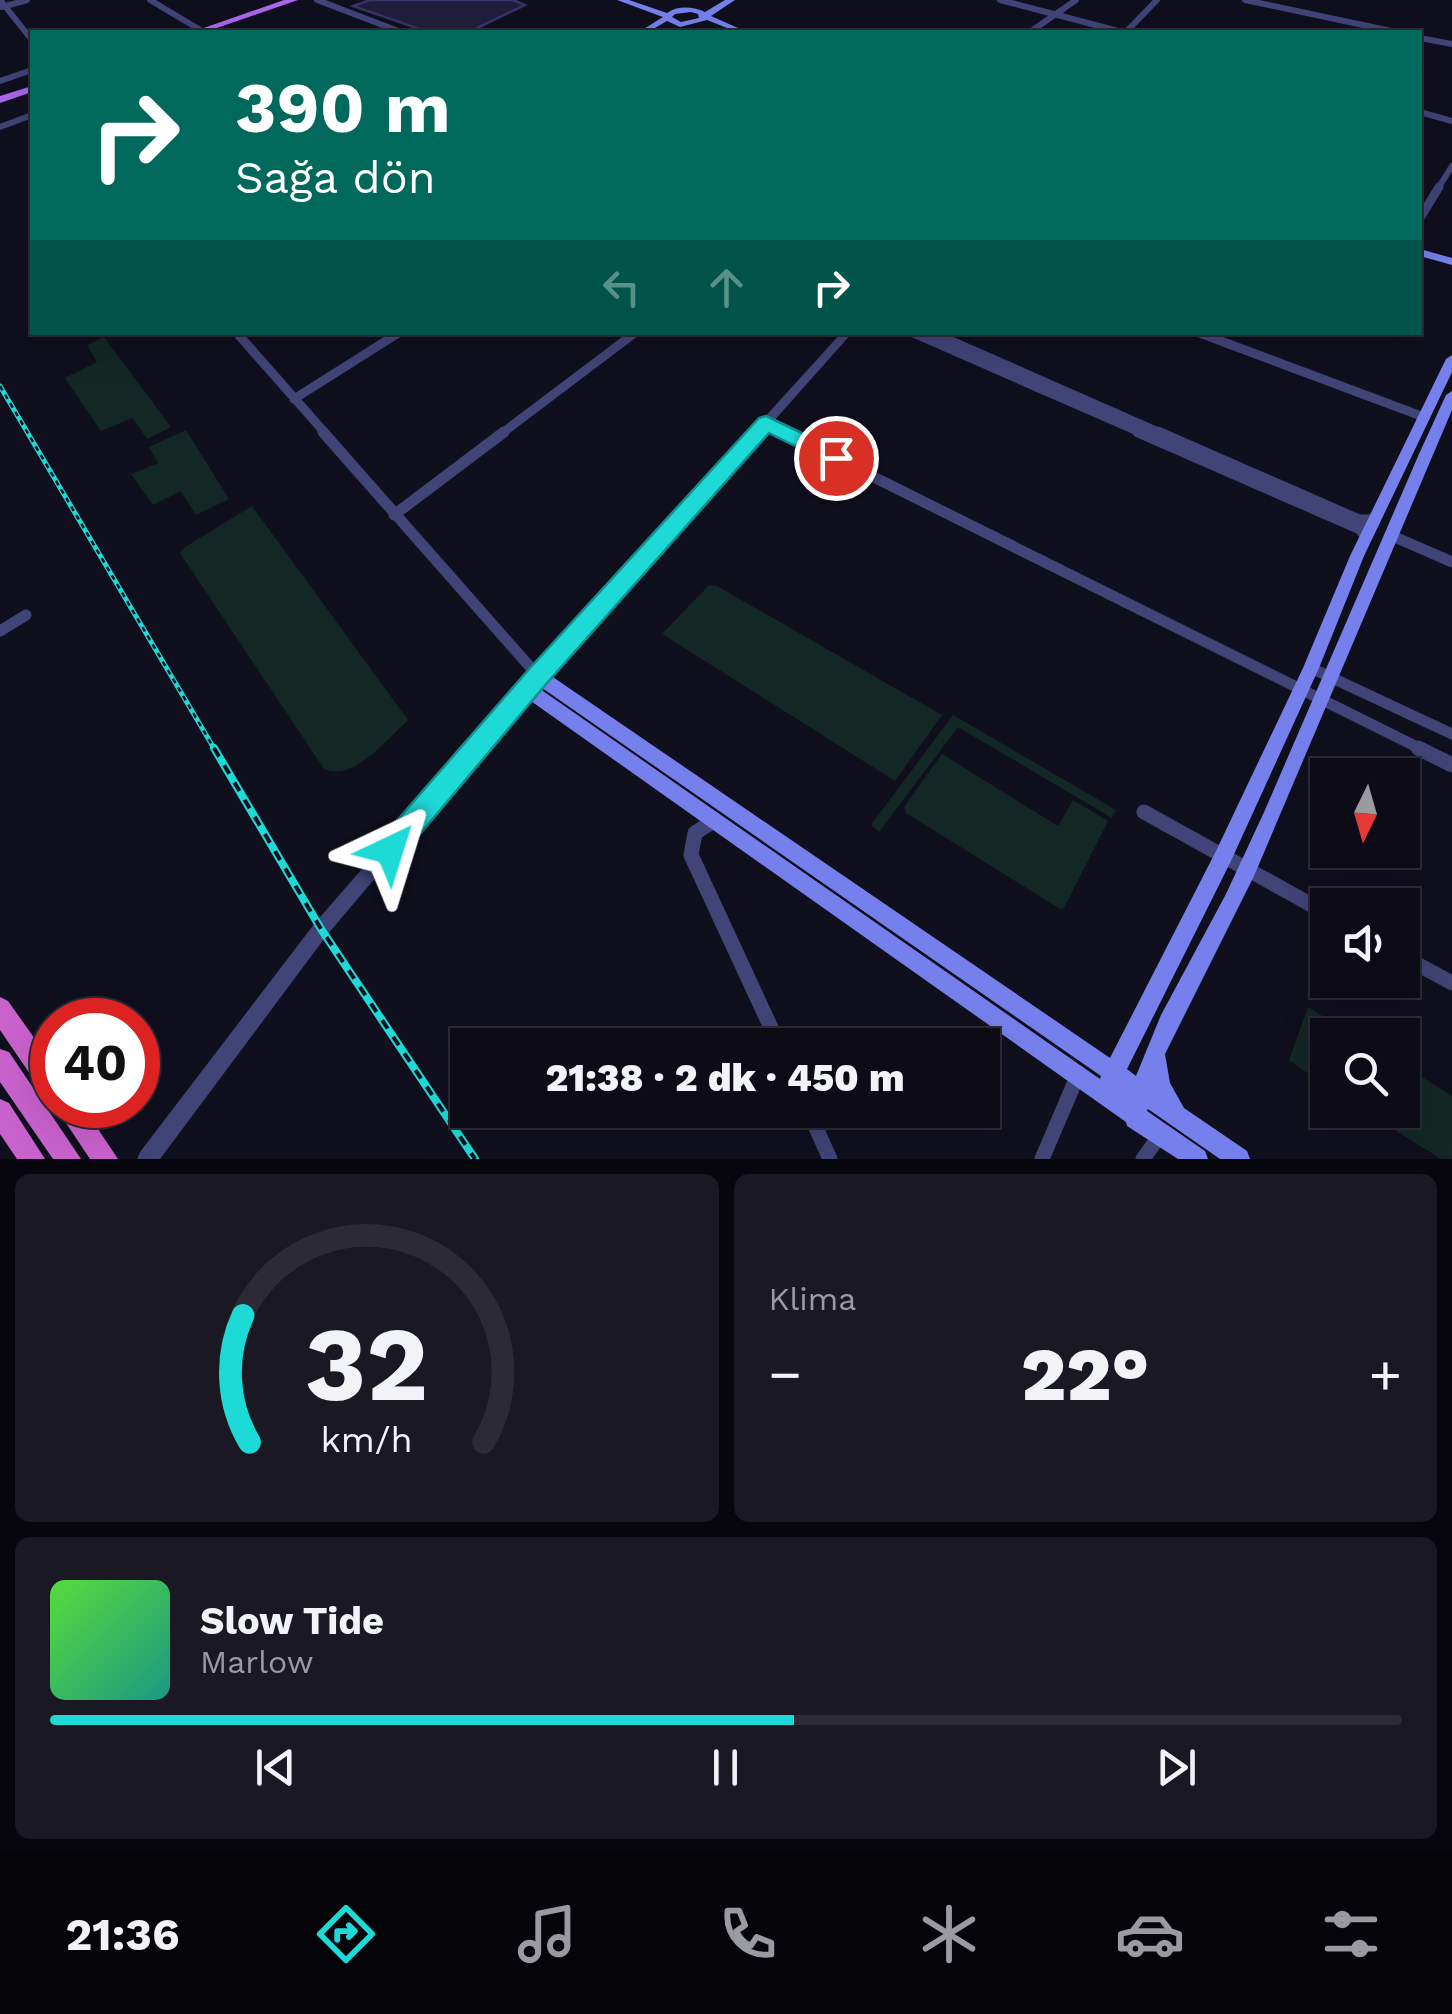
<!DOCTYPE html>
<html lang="tr">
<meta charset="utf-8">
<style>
body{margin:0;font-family:"Work Sans",sans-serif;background:#1a1923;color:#f1f3f6;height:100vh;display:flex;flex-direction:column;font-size:38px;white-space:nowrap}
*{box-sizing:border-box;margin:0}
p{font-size:32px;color:#9a9ba1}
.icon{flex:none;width:55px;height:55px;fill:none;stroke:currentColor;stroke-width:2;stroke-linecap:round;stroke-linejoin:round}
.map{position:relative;height:1159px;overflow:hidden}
.sheet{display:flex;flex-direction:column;gap:15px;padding:15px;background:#07060c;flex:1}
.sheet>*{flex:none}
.hud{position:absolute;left:30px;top:30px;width:1392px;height:305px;border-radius:0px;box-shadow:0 10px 40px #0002,0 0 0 2px #2c2b35;background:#00695c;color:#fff;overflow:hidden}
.needle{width:65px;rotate:185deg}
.fabs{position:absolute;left:1310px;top:758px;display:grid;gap:20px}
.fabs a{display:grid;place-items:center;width:110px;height:110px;border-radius:0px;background:#0c0b16;box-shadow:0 10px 40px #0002,0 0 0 2px #2c2b35;font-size:50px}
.speed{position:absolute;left:30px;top:998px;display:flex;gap:20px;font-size:50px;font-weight:700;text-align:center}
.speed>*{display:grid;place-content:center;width:130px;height:130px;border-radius:50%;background:#0c0b16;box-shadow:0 10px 40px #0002,0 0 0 2px #2c2b35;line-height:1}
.speed .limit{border:15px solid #d22;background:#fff;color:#111}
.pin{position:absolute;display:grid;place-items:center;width:85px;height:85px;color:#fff;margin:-42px;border:5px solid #fff;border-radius:50%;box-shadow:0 2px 10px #0007}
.me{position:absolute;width:110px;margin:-55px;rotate:41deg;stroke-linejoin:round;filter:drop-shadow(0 0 8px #0008)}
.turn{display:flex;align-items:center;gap:35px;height:210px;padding:0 40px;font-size:45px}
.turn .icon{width:130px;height:130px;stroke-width:2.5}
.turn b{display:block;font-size:70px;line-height:85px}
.lanes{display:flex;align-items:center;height:95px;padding:0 40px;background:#0003;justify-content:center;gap:50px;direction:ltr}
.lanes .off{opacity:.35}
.big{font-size:75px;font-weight:800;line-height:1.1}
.sheet .tile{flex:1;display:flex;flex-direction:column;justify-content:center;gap:15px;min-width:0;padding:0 35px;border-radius:15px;background:#1a1923}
.sheet .dial{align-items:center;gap:0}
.dial svg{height:260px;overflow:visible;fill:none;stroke:#2c2b35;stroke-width:7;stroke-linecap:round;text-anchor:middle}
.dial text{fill:#f1f3f6;stroke:none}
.song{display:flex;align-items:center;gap:30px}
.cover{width:120px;height:120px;border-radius:15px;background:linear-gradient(135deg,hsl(110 70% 55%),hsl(170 70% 35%))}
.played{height:10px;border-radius:5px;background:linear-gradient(90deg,#1ddad7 55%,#2c2b35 55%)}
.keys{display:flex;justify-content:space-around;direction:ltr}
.heat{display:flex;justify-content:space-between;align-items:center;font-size:55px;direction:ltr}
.sheet .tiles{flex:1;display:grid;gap:15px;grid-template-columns:1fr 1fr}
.tile:last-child{grid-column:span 2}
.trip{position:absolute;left:450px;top:1028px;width:550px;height:100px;border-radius:0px;background:#0c0b16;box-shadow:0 10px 40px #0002,0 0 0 2px #2c2b35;font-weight:800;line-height:100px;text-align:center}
.dock{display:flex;height:160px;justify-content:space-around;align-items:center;background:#050409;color:#9a9ba1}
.dock .icon{width:70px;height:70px}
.dock .on{color:#1ddad7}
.dock b{font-size:45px;color:#f1f3f6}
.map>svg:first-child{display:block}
.green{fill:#132724}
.building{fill:#201e3c;stroke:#373365;stroke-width:2.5}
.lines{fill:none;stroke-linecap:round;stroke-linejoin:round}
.minor-far3{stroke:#404477;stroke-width:6}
.minor-far2{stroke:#404477;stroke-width:9}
.minor-far1{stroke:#404477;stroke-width:11}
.minor{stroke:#404477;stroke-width:15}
.tertiary{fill:#404477;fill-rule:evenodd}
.secondary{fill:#7580ec;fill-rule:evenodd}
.primary{fill:#ab67eb;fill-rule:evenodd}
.trunk{fill:#ca62ce;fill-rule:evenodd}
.rail-far1-casing{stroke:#1ddad7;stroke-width:5}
.rail-casing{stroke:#1ddad7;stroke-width:8}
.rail-far1{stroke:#100f1e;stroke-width:2.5;stroke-dasharray:5;stroke-linecap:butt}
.rail{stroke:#100f1e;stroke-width:4;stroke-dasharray:10;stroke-linecap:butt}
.route{fill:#1ddad7;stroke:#138e8c;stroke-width:2.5}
</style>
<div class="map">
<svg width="1452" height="1159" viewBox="0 0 1452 1159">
<rect width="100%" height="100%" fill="#100f1e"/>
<path class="green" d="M104,337L171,427L147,439L133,418L101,431L65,378L97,362L87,345Z
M186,430L229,499L196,515L181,491L153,505L131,474L158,463L149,447Z
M252,506L408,720C388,738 354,782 324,769L180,553L185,547Z
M709,585L717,586L942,715L895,781L662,634Z
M953,715L1116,810L1112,818L958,727L879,832L871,825Z
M942,754L1058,826L1073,800L1108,821L1064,908L1060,909L906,813L904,807Z
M1308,1007L1353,1035H1328L1327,1087L1289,1060Z
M1403,1065L1452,1096V1159H1441L1363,1110H1402Z"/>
<path class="building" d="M370,0H513L525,5L469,32H428L353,6Z"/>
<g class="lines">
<path class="minor-far3" d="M0,0L32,40
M150,0L202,31
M317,0L401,32
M1000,0L1122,32
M1245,0L1396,32
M2,7L27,0
M1030,32L1076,0
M1126,32L1157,0
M1420,38L1452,44
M0,81L32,70
M1420,112L1452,121
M0,127L32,115
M1437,190L1452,166"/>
<path class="minor-far2" d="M1420,218L1439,187
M236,332L326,434
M911,332L1144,434
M931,332L1163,434
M1197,332L1424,417
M294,399L400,332
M766,423L788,434
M501,434L636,332"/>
<path class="minor-far1" d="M323,432L538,676
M783,432L1423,750
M1138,432L1360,529L1366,537
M1158,432L1359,520H1374
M394,515L504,432
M1390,535L1452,562
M0,631L26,615
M1311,668L1452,734"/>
<path class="minor" d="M1418,748L1452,765
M1144,812L1328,914
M715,820L695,833L691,855L779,1045
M1402,956L1452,983
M808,1110L830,1159
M1042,1159L1077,1077
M1143,1159L1160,1135"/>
<path class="tertiary" d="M842,332H853L543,680L327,935L160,1159H137L140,1152L315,923L533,672Z"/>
<path class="secondary" d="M617,0H629L667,13C678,5 694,7 705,12L725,0H735L711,16L747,32H737L707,20L680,27L667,21L648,32H639L663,17ZM691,12L698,14L699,18L681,22L672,17L675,14Z
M1420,249L1452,258V265L1420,256Z
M1452,355V372L1364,556L1319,668L1230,863L1127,1069L1136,1076L1161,1015L1226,894L1265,810L1419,454L1446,395L1452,391V410L1254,876L1165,1054L1170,1083L1184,1108L1247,1151L1250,1159H1220L1148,1109L1147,1111L1205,1151L1208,1159H1178L1127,1126L1126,1122L521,694L519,689L521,684L527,682L533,684L1100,1079L1101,1076L532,681L530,676L532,671L538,669L544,671L1110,1058L1216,851L1303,668L1350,556L1446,359Z"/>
<path class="primary" d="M284,0H298L205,32H192Z
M32,86V92L0,103V96Z"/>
<path class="trunk" d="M0,997L8,1001L52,1063V1096L43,1093L0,1030Z
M0,1049L9,1052L81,1159H53L0,1082Z
M0,1099L9,1103L45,1159H17L0,1134Z
M54,1105H82L118,1159H90Z"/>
<g class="rail-far1-casing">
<path id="rail-far1" d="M0,386L215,750"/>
</g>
<g class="rail-casing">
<path id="rail" d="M214,748L321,929L475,1159"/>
</g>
<use href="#rail-far1" class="rail-far1"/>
<use href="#rail" class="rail"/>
</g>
<path class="route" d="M766,416L844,453L847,458L836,465L829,463L769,433L547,683L399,859L390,863L380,859L376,850L380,840L530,668L759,418Z"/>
</svg>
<div class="fabs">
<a><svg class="needle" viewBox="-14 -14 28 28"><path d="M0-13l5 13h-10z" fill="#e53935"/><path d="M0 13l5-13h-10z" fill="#9a9ba1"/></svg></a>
<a><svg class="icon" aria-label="sound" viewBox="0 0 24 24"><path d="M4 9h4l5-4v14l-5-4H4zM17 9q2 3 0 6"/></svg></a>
<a><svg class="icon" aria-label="search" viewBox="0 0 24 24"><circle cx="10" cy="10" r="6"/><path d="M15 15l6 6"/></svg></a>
</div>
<div class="speed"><div class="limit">40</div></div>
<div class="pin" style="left:836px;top:458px;background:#d93025"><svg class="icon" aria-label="arrive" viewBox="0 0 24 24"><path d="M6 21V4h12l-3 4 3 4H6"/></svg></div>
<svg class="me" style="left:390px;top:850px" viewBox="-20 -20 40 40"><path d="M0-17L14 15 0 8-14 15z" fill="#1ddad7" stroke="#fff" stroke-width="4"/></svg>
<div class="trip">21:38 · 2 dk · 450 m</div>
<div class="hud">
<div class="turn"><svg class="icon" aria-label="right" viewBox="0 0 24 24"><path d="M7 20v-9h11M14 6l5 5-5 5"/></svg><div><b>390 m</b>Sağa dön</div></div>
<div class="lanes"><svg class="icon off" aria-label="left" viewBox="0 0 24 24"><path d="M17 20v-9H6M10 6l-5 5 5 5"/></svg><svg class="icon off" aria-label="ahead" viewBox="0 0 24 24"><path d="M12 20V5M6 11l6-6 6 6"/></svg><svg class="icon" aria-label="right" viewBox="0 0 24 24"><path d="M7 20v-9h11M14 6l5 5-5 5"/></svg></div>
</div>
</div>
<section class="sheet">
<div class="tiles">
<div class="tile dial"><svg viewBox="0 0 100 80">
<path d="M14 69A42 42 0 1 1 86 69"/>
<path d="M14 69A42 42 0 0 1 12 30" stroke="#1ddad7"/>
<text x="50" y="56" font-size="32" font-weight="700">32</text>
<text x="50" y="72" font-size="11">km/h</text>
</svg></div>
<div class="tile"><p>Klima</p>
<div class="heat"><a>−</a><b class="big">22°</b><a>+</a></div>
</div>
<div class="tile">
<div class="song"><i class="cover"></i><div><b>Slow Tide</b><p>Marlow</p></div></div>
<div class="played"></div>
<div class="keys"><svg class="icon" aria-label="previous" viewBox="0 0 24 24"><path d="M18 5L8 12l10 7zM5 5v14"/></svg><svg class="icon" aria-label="pause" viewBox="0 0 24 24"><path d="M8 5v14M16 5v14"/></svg><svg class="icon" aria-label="next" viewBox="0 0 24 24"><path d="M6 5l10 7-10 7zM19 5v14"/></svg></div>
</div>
</div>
</section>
<nav class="dock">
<b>21:36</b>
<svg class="icon on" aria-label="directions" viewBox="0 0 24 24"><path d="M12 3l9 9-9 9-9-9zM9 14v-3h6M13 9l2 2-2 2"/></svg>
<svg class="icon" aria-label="music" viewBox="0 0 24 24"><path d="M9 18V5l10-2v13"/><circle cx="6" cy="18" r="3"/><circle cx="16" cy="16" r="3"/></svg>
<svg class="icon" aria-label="phone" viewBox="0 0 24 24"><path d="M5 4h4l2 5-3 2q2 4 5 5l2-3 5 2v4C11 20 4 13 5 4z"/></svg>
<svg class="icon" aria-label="climate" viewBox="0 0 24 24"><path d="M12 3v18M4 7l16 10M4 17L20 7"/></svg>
<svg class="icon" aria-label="car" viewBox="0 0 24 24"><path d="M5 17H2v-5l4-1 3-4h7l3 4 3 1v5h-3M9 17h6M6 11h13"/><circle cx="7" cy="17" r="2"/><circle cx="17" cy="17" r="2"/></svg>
<svg class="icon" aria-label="filters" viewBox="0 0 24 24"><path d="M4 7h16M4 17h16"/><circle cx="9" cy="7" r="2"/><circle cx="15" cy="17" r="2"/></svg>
</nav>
